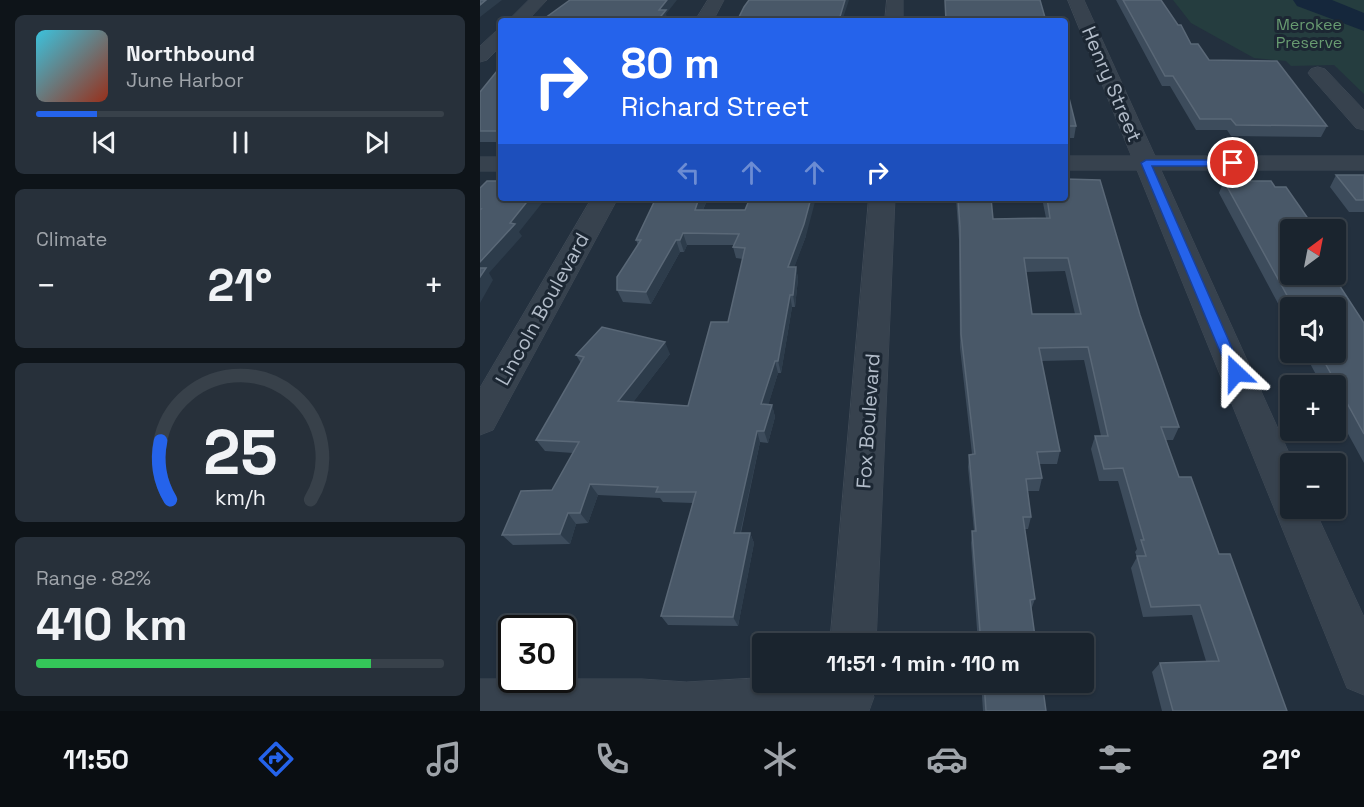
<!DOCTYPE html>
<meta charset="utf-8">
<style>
body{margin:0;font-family:"Space Grotesk",sans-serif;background:#27303a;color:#f1f3f6;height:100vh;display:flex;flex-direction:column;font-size:22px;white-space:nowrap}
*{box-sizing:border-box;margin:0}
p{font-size:20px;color:#9fa4aa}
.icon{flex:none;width:33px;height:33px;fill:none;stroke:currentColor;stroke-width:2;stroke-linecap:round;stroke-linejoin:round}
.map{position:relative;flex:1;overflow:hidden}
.side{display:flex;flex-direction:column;gap:15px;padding:15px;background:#0e1419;width:480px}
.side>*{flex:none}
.top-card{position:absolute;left:18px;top:18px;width:570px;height:183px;border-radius:6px;box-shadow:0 2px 4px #0004,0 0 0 2px #38414a;background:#2563eb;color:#fff;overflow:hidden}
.needle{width:39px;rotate:32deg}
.controls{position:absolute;left:800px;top:219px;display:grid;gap:12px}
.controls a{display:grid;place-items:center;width:66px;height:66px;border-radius:6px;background:#1a242e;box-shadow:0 2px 4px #0004,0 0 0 2px #38414a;font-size:30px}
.speed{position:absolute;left:18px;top:615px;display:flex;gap:12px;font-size:30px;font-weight:700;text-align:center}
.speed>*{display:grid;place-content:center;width:78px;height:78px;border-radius:50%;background:#1a242e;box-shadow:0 2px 4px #0004,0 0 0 2px #38414a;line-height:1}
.speed .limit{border:3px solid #111;border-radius:9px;background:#fff;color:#111}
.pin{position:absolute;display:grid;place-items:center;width:51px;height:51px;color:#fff;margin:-26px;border:3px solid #fff;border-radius:50%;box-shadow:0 2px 6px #0007}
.me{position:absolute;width:66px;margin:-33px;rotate:337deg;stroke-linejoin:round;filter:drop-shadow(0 0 4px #0008)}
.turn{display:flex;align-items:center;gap:21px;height:126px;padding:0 24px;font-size:27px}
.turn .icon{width:78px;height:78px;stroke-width:2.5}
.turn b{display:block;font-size:42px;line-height:51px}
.lanes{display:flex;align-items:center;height:57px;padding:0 24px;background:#0003;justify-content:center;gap:30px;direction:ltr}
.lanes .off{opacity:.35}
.big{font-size:45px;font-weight:700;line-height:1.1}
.side .widget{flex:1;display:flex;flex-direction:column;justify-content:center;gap:9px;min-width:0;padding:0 21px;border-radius:9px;background:#27303a}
.side .dial{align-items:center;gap:0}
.dial svg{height:156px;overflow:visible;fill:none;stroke:#38414a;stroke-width:7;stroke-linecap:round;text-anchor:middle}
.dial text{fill:#f1f3f6;stroke:none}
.song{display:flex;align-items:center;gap:18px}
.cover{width:72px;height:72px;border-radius:9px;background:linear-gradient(135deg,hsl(190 70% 55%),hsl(10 70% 35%))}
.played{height:6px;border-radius:3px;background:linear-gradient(90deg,#2563eb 15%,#38414a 15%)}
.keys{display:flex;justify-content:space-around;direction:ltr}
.heat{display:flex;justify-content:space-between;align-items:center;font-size:33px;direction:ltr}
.charge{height:9px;border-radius:4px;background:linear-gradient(90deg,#34c759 82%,#38414a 0)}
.trip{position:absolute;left:272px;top:633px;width:342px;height:60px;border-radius:6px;background:#1a242e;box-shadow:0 2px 4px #0004,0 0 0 2px #38414a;font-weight:700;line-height:60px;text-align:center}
.menu{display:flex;height:96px;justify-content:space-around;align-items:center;background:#0a0e12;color:#9fa4aa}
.menu .icon{width:42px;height:42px}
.menu .selected{color:#2563eb}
.menu b{font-size:27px;color:#f1f3f6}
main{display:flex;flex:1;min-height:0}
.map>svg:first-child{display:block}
.green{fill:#253d3f}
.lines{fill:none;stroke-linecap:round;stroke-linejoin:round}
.river{fill:#15273c;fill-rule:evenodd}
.minor-casing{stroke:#404b57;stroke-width:1}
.minor{fill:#37424e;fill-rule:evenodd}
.wall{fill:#3d4c5c;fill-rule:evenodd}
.shaded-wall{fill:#2d3c4b}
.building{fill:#495868;stroke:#5a6877;stroke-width:1.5;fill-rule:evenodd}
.route{fill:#2563eb;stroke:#184099;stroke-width:1.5}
.labels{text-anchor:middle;stroke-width:6;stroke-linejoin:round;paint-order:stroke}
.far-park-label{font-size:16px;fill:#689b71;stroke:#1c2733}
.street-label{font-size:20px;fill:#b2bcc9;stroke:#1c2733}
</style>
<main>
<section class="side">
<div class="widget">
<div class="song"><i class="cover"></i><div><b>Northbound</b><p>June Harbor</p></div></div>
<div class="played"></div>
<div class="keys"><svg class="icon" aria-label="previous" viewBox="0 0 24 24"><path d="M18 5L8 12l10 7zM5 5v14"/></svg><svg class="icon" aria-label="pause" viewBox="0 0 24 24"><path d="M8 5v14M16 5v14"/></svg><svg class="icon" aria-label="next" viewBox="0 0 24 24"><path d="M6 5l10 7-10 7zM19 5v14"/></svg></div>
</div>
<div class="widget"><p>Climate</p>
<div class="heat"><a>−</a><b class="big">21°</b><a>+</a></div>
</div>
<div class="widget dial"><svg viewBox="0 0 100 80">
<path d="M14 69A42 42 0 1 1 86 69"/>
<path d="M14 69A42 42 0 0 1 9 39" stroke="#2563eb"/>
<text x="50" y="56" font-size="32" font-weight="700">25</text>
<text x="50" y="72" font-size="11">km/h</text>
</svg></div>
<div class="widget"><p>Range · 82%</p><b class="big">410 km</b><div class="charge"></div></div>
</section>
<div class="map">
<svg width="884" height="711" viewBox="0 0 884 711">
<rect width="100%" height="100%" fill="#23303e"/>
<path class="green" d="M693,0H884V94L854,65L811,66L806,61L774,58L711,23Z"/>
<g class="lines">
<path class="river" d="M813,0H852L884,13V31L817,6Z"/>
<g class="minor-casing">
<path id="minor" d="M49,0H67L47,21H28Z
M228,0H244L233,21H215Z
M407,0H423V21H405Z
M588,0H604L675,156H884V170H681L814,464H810V508H834L884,617V695L867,688L657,170H585V156H651Z
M21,31V46L7,60L0,62V46L15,32Z
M838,67L845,69L884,110V130L876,128L831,77L828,73L831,69Z
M0,157H21V171H0Z
M112,198H138L13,430L0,435V388Z
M389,198H415L396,644H350Z
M282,678V682H388L394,697L389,711H0V679H162L206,682Z"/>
</g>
<use href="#minor" class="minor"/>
</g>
<path class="wall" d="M636,0H681L711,44L729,60L847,126L841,137L751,136L747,130H716L690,86H682Z
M21,66V142H0V92Z
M585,86L596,126L594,138H585Z
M856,175H884V212H869L850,187Z
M744,181L810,274H855V257L866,273L859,284L884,323V463L855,410V386H842L824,352H855V308H810V326L739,193Z
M176,198H228L223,210L326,236L314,267H316L318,279L315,307H312L301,373H298L288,405H292L295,417L288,443L280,442L261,533H270L274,543L258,626L188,625L181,616L213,503L183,502L180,498L118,495L108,523L96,524L90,544L33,545L22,535L72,490L93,453L65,451L56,440L101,363L96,355L190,354L153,402L208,406L248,322L263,259L256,258L253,247V245H207L204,252H200L171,304L143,302L137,290L158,245L156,240Z
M476,198H511L513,219L566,218L563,203L564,198H585L660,315L699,427L693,440H686L699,477L739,554L807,711H682L672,672L680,663L726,661L712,615L663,617L651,568L657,557L655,552L657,549L638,481H619L611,449L615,436H621L604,360L561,361L580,451L577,464H559L562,478L559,491H547L551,517L548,529H545L555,599L551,610L556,644H498L491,543L492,531H494L488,467L489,455L492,454L480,348L479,240ZM585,271L595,314H552L546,272Z
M501,682H562L566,711H503Z"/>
<path class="shaded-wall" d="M6,0H22L0,17V5Z
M187,0H197L186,14L188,20V21H177L179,10Z
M365,0H369L362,21H359Z
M50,198H66L39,232L42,236L9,273L13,280L0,303V262Z
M219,198H228L218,221L215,210Z
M331,198H336L326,236L310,279L308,267Z
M203,233L207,245L204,252L200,240Z
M196,240L200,252L171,304L166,292Z
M316,267L318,279L315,307L313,295Z
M310,295L312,307L301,373L298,361Z
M185,342L190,354L145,413L138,401Z
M295,361L298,373L285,416L281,404Z
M292,405L295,417L288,443L284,431Z
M277,431L280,442L258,543L254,533Z
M110,484L118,495L108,523L100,513Z
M88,513L96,524L90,544L80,534Z
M270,533L274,543L258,626L253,617Z"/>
<path class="building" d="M0,0H6L0,5Z
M90,0H187L179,10H186L177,21H61Z
M269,0H365L359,20H362V21H257L264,7Z
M465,0H560L566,21H466Z
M643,0H681L698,25H701L711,44H718L729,60L797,61L847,126L756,125L751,119H720L693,76H685Z
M21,66V131H0V92Z
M585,86H586L596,126H585Z
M856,175H884V200H876Z
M585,179L620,180L660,315L699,427H681L699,477H711L739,554H750L807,711H693L680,663L739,661L720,605L671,607L657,556H666L661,540H664L643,468L624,469L615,436H628L608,347L559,348L580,451L557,452L562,478L546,479L551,517H543L555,599L550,600L556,644H501L492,531H496L489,455L495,454L481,334L480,227L478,198H511L513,219L570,218L567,198H585ZM544,258H588L601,314H552Z
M7,181H21V198H50L30,223L35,224L0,262V210L1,209H0V188Z
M744,181H791L795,187H806L836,230H810V274H852L884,323V434L839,352H855V308H814Z
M176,198H219L215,210H265L270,198H331L324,224L308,267H316L313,295H310L298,361H295L281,404L292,405L284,431H277L254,533H270L253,617L181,616L216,492H176L178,487L110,484L100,513H88L80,534L22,535L41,491L72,490L99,442L56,440L104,357L96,355L122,327L185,342L138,401L208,406L231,322H248L265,248L253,247L259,234L203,233L200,240H196L166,292L137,290V277L161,240H156Z
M855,257L866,273H855Z
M0,268H6L0,277Z
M504,682H562L566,711H506Z"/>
<path class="route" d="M666,160H753L758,163L753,166H672L763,373L761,377L756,378L749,373L661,163Z"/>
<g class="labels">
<g class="far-park-label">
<text x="829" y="30">Merokee<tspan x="829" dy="18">Preserve</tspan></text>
</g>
<g class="street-label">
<text transform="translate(632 84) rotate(67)" y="7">Henry Street</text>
<text transform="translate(62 309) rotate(-61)" y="7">Lincoln Boulevard</text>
<text transform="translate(388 421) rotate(-86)" y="7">Fox Boulevard</text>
</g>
</g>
</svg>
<div class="controls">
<a><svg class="needle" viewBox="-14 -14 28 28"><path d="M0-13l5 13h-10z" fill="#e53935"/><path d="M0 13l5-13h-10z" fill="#9fa4aa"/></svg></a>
<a><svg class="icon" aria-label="sound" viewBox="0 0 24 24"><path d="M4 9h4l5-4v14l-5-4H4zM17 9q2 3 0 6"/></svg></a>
<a>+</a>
<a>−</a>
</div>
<div class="speed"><div class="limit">30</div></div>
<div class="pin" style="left:753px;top:163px;background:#d93025"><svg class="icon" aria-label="arrive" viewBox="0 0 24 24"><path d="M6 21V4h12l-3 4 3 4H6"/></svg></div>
<svg class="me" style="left:756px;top:373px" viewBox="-20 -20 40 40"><path d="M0-17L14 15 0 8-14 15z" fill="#2563eb" stroke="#fff" stroke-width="4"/></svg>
<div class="trip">11:51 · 1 min · 110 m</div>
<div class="top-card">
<div class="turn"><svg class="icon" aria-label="right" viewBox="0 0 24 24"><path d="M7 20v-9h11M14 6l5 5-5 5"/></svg><div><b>80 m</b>Richard Street</div></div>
<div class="lanes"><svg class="icon off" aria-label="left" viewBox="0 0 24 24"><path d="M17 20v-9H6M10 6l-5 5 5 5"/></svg><svg class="icon off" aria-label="ahead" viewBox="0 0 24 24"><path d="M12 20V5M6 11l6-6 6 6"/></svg><svg class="icon off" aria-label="ahead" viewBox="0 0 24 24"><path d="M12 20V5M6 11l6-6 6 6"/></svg><svg class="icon" aria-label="right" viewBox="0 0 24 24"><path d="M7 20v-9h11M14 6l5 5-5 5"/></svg></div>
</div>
</div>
</main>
<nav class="menu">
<b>11:50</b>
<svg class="icon selected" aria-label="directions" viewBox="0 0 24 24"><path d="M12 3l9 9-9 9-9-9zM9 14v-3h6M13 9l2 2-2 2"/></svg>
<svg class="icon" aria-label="music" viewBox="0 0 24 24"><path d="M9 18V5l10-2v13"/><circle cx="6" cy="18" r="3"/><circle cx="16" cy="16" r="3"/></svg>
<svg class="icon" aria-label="phone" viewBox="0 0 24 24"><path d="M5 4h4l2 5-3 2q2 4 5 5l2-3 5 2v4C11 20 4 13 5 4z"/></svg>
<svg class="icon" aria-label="climate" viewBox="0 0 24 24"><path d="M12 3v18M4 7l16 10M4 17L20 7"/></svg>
<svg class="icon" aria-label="car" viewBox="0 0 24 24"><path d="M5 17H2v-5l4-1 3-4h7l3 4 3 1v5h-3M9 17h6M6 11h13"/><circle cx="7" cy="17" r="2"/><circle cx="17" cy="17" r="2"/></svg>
<svg class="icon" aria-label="filters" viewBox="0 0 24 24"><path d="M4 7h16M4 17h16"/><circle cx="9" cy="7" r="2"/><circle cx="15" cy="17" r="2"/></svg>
<b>21°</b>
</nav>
